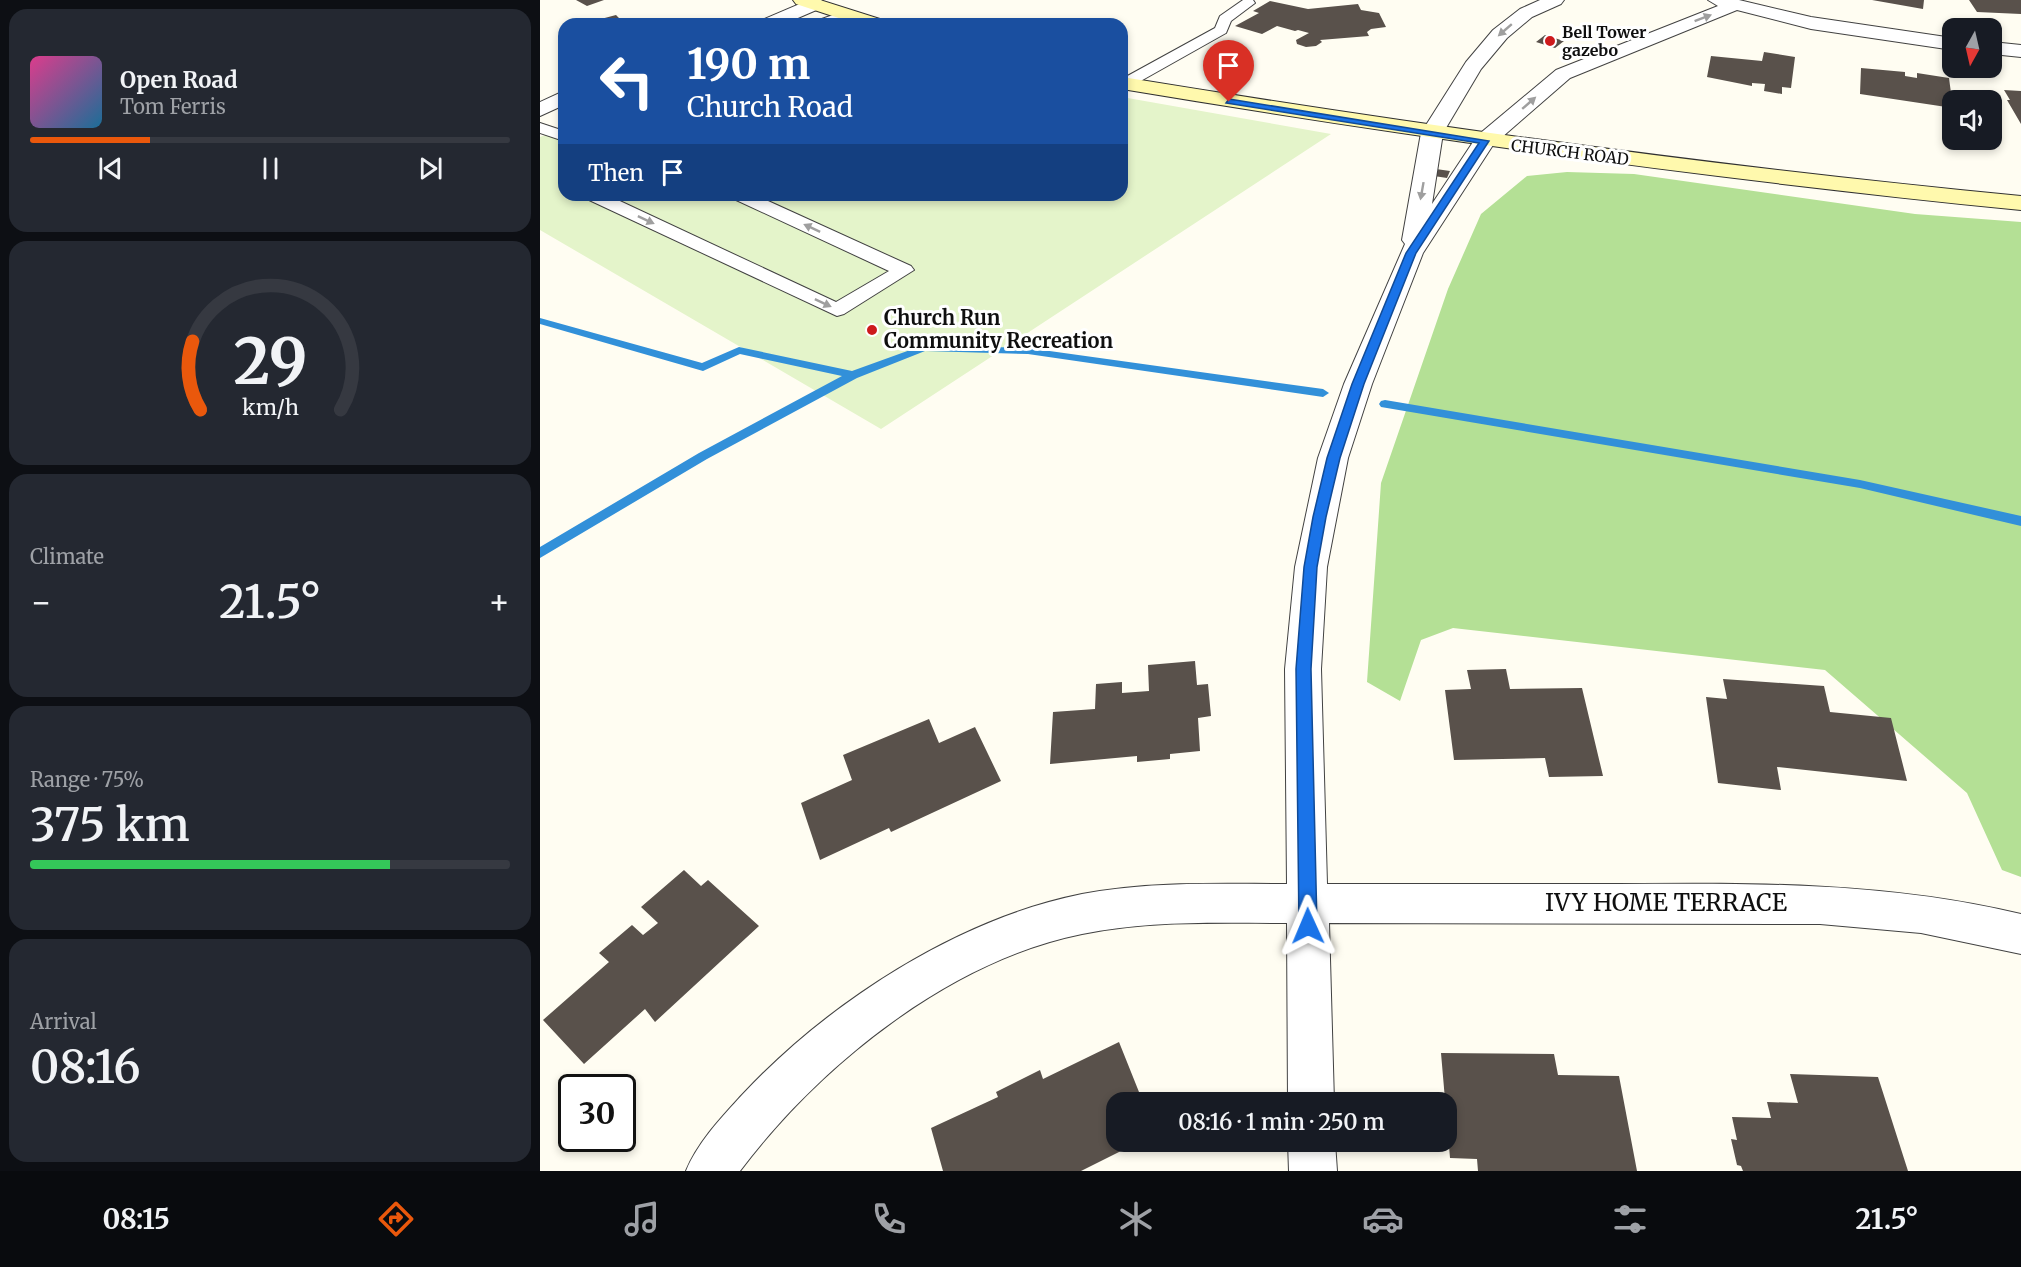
<!DOCTYPE html>
<meta charset="utf-8">
<style>
body{margin:0;font-family:Merriweather,serif;background:#242831;color:#f1f3f6;height:100vh;display:flex;flex-direction:column;font-size:22px;white-space:nowrap}
*{box-sizing:border-box;margin:0}
p{font-size:20px;color:#9ea1a6}
.icon{flex:none;width:33px;height:33px;fill:none;stroke:currentColor;stroke-width:2;stroke-linecap:round;stroke-linejoin:round}
.map{position:relative;flex:1;overflow:hidden}
.sheet{display:flex;flex-direction:column;gap:9px;padding:9px;background:#0d0f14;width:540px}
.sheet>*{flex:none}
.hud{position:absolute;left:18px;top:18px;width:570px;height:183px;border-radius:18px;box-shadow:0 3px 9px #0003;background:#1a4fa0;color:#fff;overflow:hidden}
.needle{width:39px;rotate:188deg}
.buttons{position:absolute;left:1402px;top:18px;display:grid;gap:12px}
.buttons a{display:grid;place-items:center;width:60px;height:60px;border-radius:12px;background:#171b24;box-shadow:0 3px 9px #0003;font-size:30px}
.speed{position:absolute;left:18px;top:1074px;display:flex;gap:12px;font-size:30px;font-weight:700;text-align:center}
.speed>*{display:grid;place-content:center;width:78px;height:78px;border-radius:50%;background:#171b24;box-shadow:0 3px 9px #0003;line-height:1}
.speed .limit{border:3px solid #111;border-radius:9px;background:#fff;color:#111}
.pin{position:absolute;display:grid;place-items:center;width:51px;height:51px;color:#fff;margin:-62px -26px;border-radius:50% 50% 50% 0;rotate:-45deg;box-shadow:0 0 6px #0007}
.pin .icon{rotate:45deg}
.me{position:absolute;width:66px;margin:-33px;rotate:359deg;stroke-linejoin:round;filter:drop-shadow(0 0 4px #0008)}
.turn{display:flex;align-items:center;gap:21px;height:126px;padding:0 30px;font-size:27px}
.turn .icon{width:78px;height:78px;stroke-width:2.5}
.turn b{display:block;font-size:42px;line-height:51px}
.then{display:flex;align-items:center;height:57px;padding:0 30px;background:#0003;gap:12px;font-size:22px}
.big{font-size:45px;font-weight:600;line-height:1.1}
.sheet .tile{flex:1;display:flex;flex-direction:column;justify-content:center;gap:9px;min-width:0;padding:0 21px;border-radius:18px;background:#242831}
.sheet .dial{align-items:center;gap:0}
.dial svg{height:156px;overflow:visible;fill:none;stroke:#363941;stroke-width:7;stroke-linecap:round;text-anchor:middle}
.dial text{fill:#f1f3f6;stroke:none}
.song{display:flex;align-items:center;gap:18px}
.cover{width:72px;height:72px;border-radius:9px;background:linear-gradient(135deg,hsl(330 70% 55%),hsl(200 70% 35%))}
.played{height:6px;border-radius:3px;background:linear-gradient(90deg,#ea580c 25%,#363941 25%)}
.keys{display:flex;justify-content:space-around;direction:ltr}
.heat{display:flex;justify-content:space-between;align-items:center;font-size:33px;direction:ltr}
.charge{height:9px;border-radius:4px;background:linear-gradient(90deg,#34c759 75%,#363941 0)}
.trip{position:absolute;left:566px;top:1092px;width:351px;height:60px;border-radius:18px;background:#171b24;box-shadow:0 3px 9px #0003;font-weight:600;line-height:60px;text-align:center}
.dock{display:flex;height:96px;justify-content:space-around;align-items:center;background:#090b0e;color:#9ea1a6}
.dock .icon{width:42px;height:42px}
.dock .current{color:#ea580c}
.dock b{font-size:27px;color:#f1f3f6}
main{display:flex;flex:1;min-height:0}
.map>svg:first-child{display:block}
.forest{fill:#b4e095}
.pitch{fill:#e4f4ca}
.lines{fill:none;stroke-linecap:round;stroke-linejoin:round}
.stream{fill:#3290d9;fill-rule:evenodd}
.building{fill:#59514b}
.lane-casing{stroke:#424242;stroke-width:2}
.street-casing{stroke:#424242;stroke-width:2}
.secondary-casing{stroke:#313131;stroke-width:2}
.lane{fill:#fff;fill-rule:evenodd}
.street{fill:#fff;fill-rule:evenodd}
.secondary{fill:#fff9ad;fill-rule:evenodd}
.oneway{fill:#9f9f9f}
.route{fill:#1a73e8;stroke:#114b97;stroke-width:1.5}
.poi-dot{fill:#cd1a1c;stroke:#fff;stroke-width:2}
.labels{text-anchor:middle;stroke-width:6;stroke-linejoin:round;paint-order:stroke}
.far-poi-label{font-size:16px;font-weight:bold;fill:#0f0f0f;stroke:#fff;text-anchor:start}
.far-street-label{font-size:16px;fill:#0f0f0f;stroke:#fff}
.poi-label{font-size:20px;font-weight:bold;fill:#0f0f0f;stroke:#fff;text-anchor:start}
.near-street-label{font-size:24px;fill:#0f0f0f;stroke:#fff}
</style>
<main>
<section class="sheet">
<div class="tile">
<div class="song"><i class="cover"></i><div><b>Open Road</b><p>Tom Ferris</p></div></div>
<div class="played"></div>
<div class="keys"><svg class="icon" aria-label="previous" viewBox="0 0 24 24"><path d="M18 5L8 12l10 7zM5 5v14"/></svg><svg class="icon" aria-label="pause" viewBox="0 0 24 24"><path d="M8 5v14M16 5v14"/></svg><svg class="icon" aria-label="next" viewBox="0 0 24 24"><path d="M6 5l10 7-10 7zM19 5v14"/></svg></div>
</div>
<div class="tile dial"><svg viewBox="0 0 100 80">
<path d="M14 69A42 42 0 1 1 86 69"/>
<path d="M14 69A42 42 0 0 1 10 34" stroke="#ea580c"/>
<text x="50" y="56" font-size="32" font-weight="700">29</text>
<text x="50" y="72" font-size="11">km/h</text>
</svg></div>
<div class="tile"><p>Climate</p>
<div class="heat"><a>−</a><b class="big">21.5°</b><a>+</a></div>
</div>
<div class="tile"><p>Range · 75%</p><b class="big">375 km</b><div class="charge"></div></div>
<div class="tile"><p>Arrival</p><b class="big">08:16</b></div>
</section>
<div class="map">
<svg width="1481" height="1171" viewBox="0 0 1481 1171">
<rect width="100%" height="100%" fill="#fffdf2"/>
<path class="forest" d="M1027,172L1094,174L1375,214L1481,222V877L1462,870L1427,793L1285,670L913,628L881,640L860,701L827,682L841,483L908,289L941,214L987,176Z"/>
<path class="pitch" d="M582,97L791,134L341,429L0,230V137L24,128V195H582Z"/>
<g class="lines">
<path class="stream" d="M0,318L162,363L199,347L312,371L384,345L488,348L783,389L789,393L783,397L488,354L385,351L317,378L167,459L0,558V547L159,453L302,376L200,354L163,371L0,324Z
M845,400L1320,480L1481,516V526L1320,488L841,407L839,404L841,401Z"/>
</g>
<path class="building" d="M36,0H64L47,6Z
M1332,0H1384L1383,9Z
M1429,0H1481V14L1437,12Z
M730,1L768,9L818,4L821,10L839,13L846,27L831,29L827,32L829,36L780,40L782,42L776,46L766,47L757,44L756,40L769,33L758,30L755,31L737,26L722,34L695,26L719,13L713,11Z
M76,15L82,21L95,18L100,24H42Z
M1005,35L1024,41L1015,48L996,42Z
M1224,52L1255,57L1251,88L1242,87V94L1224,91L1225,84L1212,83V86L1167,77L1171,56L1222,61Z
M1321,68L1365,72V76L1377,78V73L1409,78L1413,108L1320,94Z
M1464,90L1481,91V124L1467,100H1470Z
M896,169L910,171L907,178L894,176Z
M655,661L657,685L668,684L671,716L658,718L660,751L630,754V759L597,762V756L510,764L513,712L555,709L556,684L582,682V693L609,691L608,665Z
M966,669L970,689L1042,688L1063,776L1009,777L1005,758L914,760L905,690L931,689L927,670Z
M1183,679L1284,686L1290,712L1351,718L1367,781L1237,767L1241,790L1178,783L1166,697L1187,699Z
M389,719L399,743L435,727L461,781L351,832L349,828L280,860L261,803L312,780L303,755Z
M144,870L161,886L168,880L219,926L115,1022L105,1009L44,1064L3,1020L69,962L59,953L92,925L103,935L118,923L101,907Z
M579,1042L603,1102H576V1142H599L541,1171H403L391,1128L458,1097L456,1092L500,1070L503,1079Z
M901,1053L1014,1054L1018,1075L1079,1076L1097,1171H938L937,1159L910,1158Z
M1250,1074L1338,1077L1368,1171H1203L1201,1166L1197,1165L1191,1139L1197,1140L1192,1117L1231,1118L1227,1102L1258,1103Z"/>
<g class="lines">
<g class="lane-casing">
<path id="lane" d="M703,0H713L715,3L691,21L686,33L590,87L582,88V79L675,28L680,16Z
M0,123L24,131V141L0,133Z
M44,195H67L296,302L349,271L194,199L191,195H215L371,266L374,270L304,314L297,316L47,199Z"/>
</g>
<g class="street-casing">
<path id="street" d="M269,0H281L284,4L281,8L244,24H220L222,20Z
M1000,0H1024L1021,4L992,17L967,38L941,69L903,133L892,204L937,136L1016,70L1178,6L1168,0H1199L1271,17L1413,38V50L1271,29L1197,10L1030,78L953,145L883,253L832,384L808,458L787,567L781,669L787,884C884,884 981,884 1079,884C1215,883 1348,882 1481,914V954L1381,933L1280,924L789,923L794,1102H748L747,923C678,923 610,920 542,934C409,961 280,1065 200,1171H146C158,1142 181,1118 202,1095C288,1003 417,919 542,894C610,881 678,884 747,884L745,669L755,567L778,458L804,384L865,244L862,240L881,133L926,62L953,30L980,9Z
M307,10L316,15C307,27 290,24 277,24L279,20Z
M1452,42L1481,45V57L1452,54Z
M24,91V105L0,116V102Z
M748,1142H795L797,1171H749Z"/>
</g>
<g class="secondary-casing">
<path id="secondary" d="M253,0H280L343,20L345,24H317L256,4Z
M582,77C881,126 1180,167 1481,196V210C1180,180 881,139 582,89Z"/>
</g>
<use href="#lane" class="lane"/>
<use href="#street" class="street"/>
<use href="#secondary" class="secondary"/>
</g>
<defs><path id="oneway-solid" d="M-6-.8H1V-3.2L6.5 0L1 3.2V.8H-6Z" transform="scale(1.5)"/></defs>
<g class="oneway">
<use href="#oneway-solid" transform="translate(1163 18) rotate(-21)"/>
<use href="#oneway-solid" transform="translate(965 30) rotate(139)"/>
<use href="#oneway-solid" transform="translate(989 103) rotate(-41)"/>
<use href="#oneway-solid" transform="translate(882 191) rotate(100)"/>
<use href="#oneway-solid" transform="translate(106 220) rotate(25)"/>
<use href="#oneway-solid" transform="translate(272 228) rotate(-155)"/>
<use href="#oneway-solid" transform="translate(283 303) rotate(25)"/>
</g>
<path class="route" d="M689,99L949,141L876,253L824,384L800,458L786,517L777,567L771,669L777,926L774,932L768,934L762,932L759,926L756,669L764,567L773,517L787,458L812,384L866,253L939,143L686,103Z"/>
<g class="poi-dot">
<circle cx="1010" cy="41" r="6"/>
<circle cx="332" cy="330" r="6"/>
</g>
<g class="labels">
<g class="far-poi-label">
<text x="1022" y="38">Bell Tower<tspan x="1022" dy="18">gazebo</tspan></text>
</g>
<g class="far-street-label">
<text transform="translate(1030 152) rotate(7)" y="6">CHURCH ROAD</text>
</g>
<g class="poi-label">
<text x="344" y="325">Church Run<tspan x="344" dy="23">Community Recreation</tspan></text>
</g>
<g class="near-street-label">
<text x="1126" y="911">IVY HOME TERRACE</text>
</g>
</g>
</svg>
<div class="buttons">
<a><svg class="needle" viewBox="-14 -14 28 28"><path d="M0-13l5 13h-10z" fill="#e53935"/><path d="M0 13l5-13h-10z" fill="#9ea1a6"/></svg></a>
<a><svg class="icon" aria-label="sound" viewBox="0 0 24 24"><path d="M4 9h4l5-4v14l-5-4H4zM17 9q2 3 0 6"/></svg></a>
</div>
<div class="speed"><div class="limit">30</div></div>
<div class="pin" style="left:689px;top:102px;background:#d93025"><svg class="icon" aria-label="arrive" viewBox="0 0 24 24"><path d="M6 21V4h12l-3 4 3 4H6"/></svg></div>
<svg class="me" style="left:768px;top:926px" viewBox="-20 -20 40 40"><path d="M0-17L14 15 0 8-14 15z" fill="#1a73e8" stroke="#fff" stroke-width="4"/></svg>
<div class="trip">08:16 · 1 min · 250 m</div>
<div class="hud">
<div class="turn"><svg class="icon" aria-label="left" viewBox="0 0 24 24"><path d="M17 20v-9H6M10 6l-5 5 5 5"/></svg><div><b>190 m</b>Church Road</div></div>
<div class="then">Then<svg class="icon" aria-label="arrive" viewBox="0 0 24 24"><path d="M6 21V4h12l-3 4 3 4H6"/></svg></div>
</div>
</div>
</main>
<nav class="dock">
<b>08:15</b>
<svg class="icon current" aria-label="directions" viewBox="0 0 24 24"><path d="M12 3l9 9-9 9-9-9zM9 14v-3h6M13 9l2 2-2 2"/></svg>
<svg class="icon" aria-label="music" viewBox="0 0 24 24"><path d="M9 18V5l10-2v13"/><circle cx="6" cy="18" r="3"/><circle cx="16" cy="16" r="3"/></svg>
<svg class="icon" aria-label="phone" viewBox="0 0 24 24"><path d="M5 4h4l2 5-3 2q2 4 5 5l2-3 5 2v4C11 20 4 13 5 4z"/></svg>
<svg class="icon" aria-label="climate" viewBox="0 0 24 24"><path d="M12 3v18M4 7l16 10M4 17L20 7"/></svg>
<svg class="icon" aria-label="car" viewBox="0 0 24 24"><path d="M5 17H2v-5l4-1 3-4h7l3 4 3 1v5h-3M9 17h6M6 11h13"/><circle cx="7" cy="17" r="2"/><circle cx="17" cy="17" r="2"/></svg>
<svg class="icon" aria-label="filters" viewBox="0 0 24 24"><path d="M4 7h16M4 17h16"/><circle cx="9" cy="7" r="2"/><circle cx="15" cy="17" r="2"/></svg>
<b>21.5°</b>
</nav>
